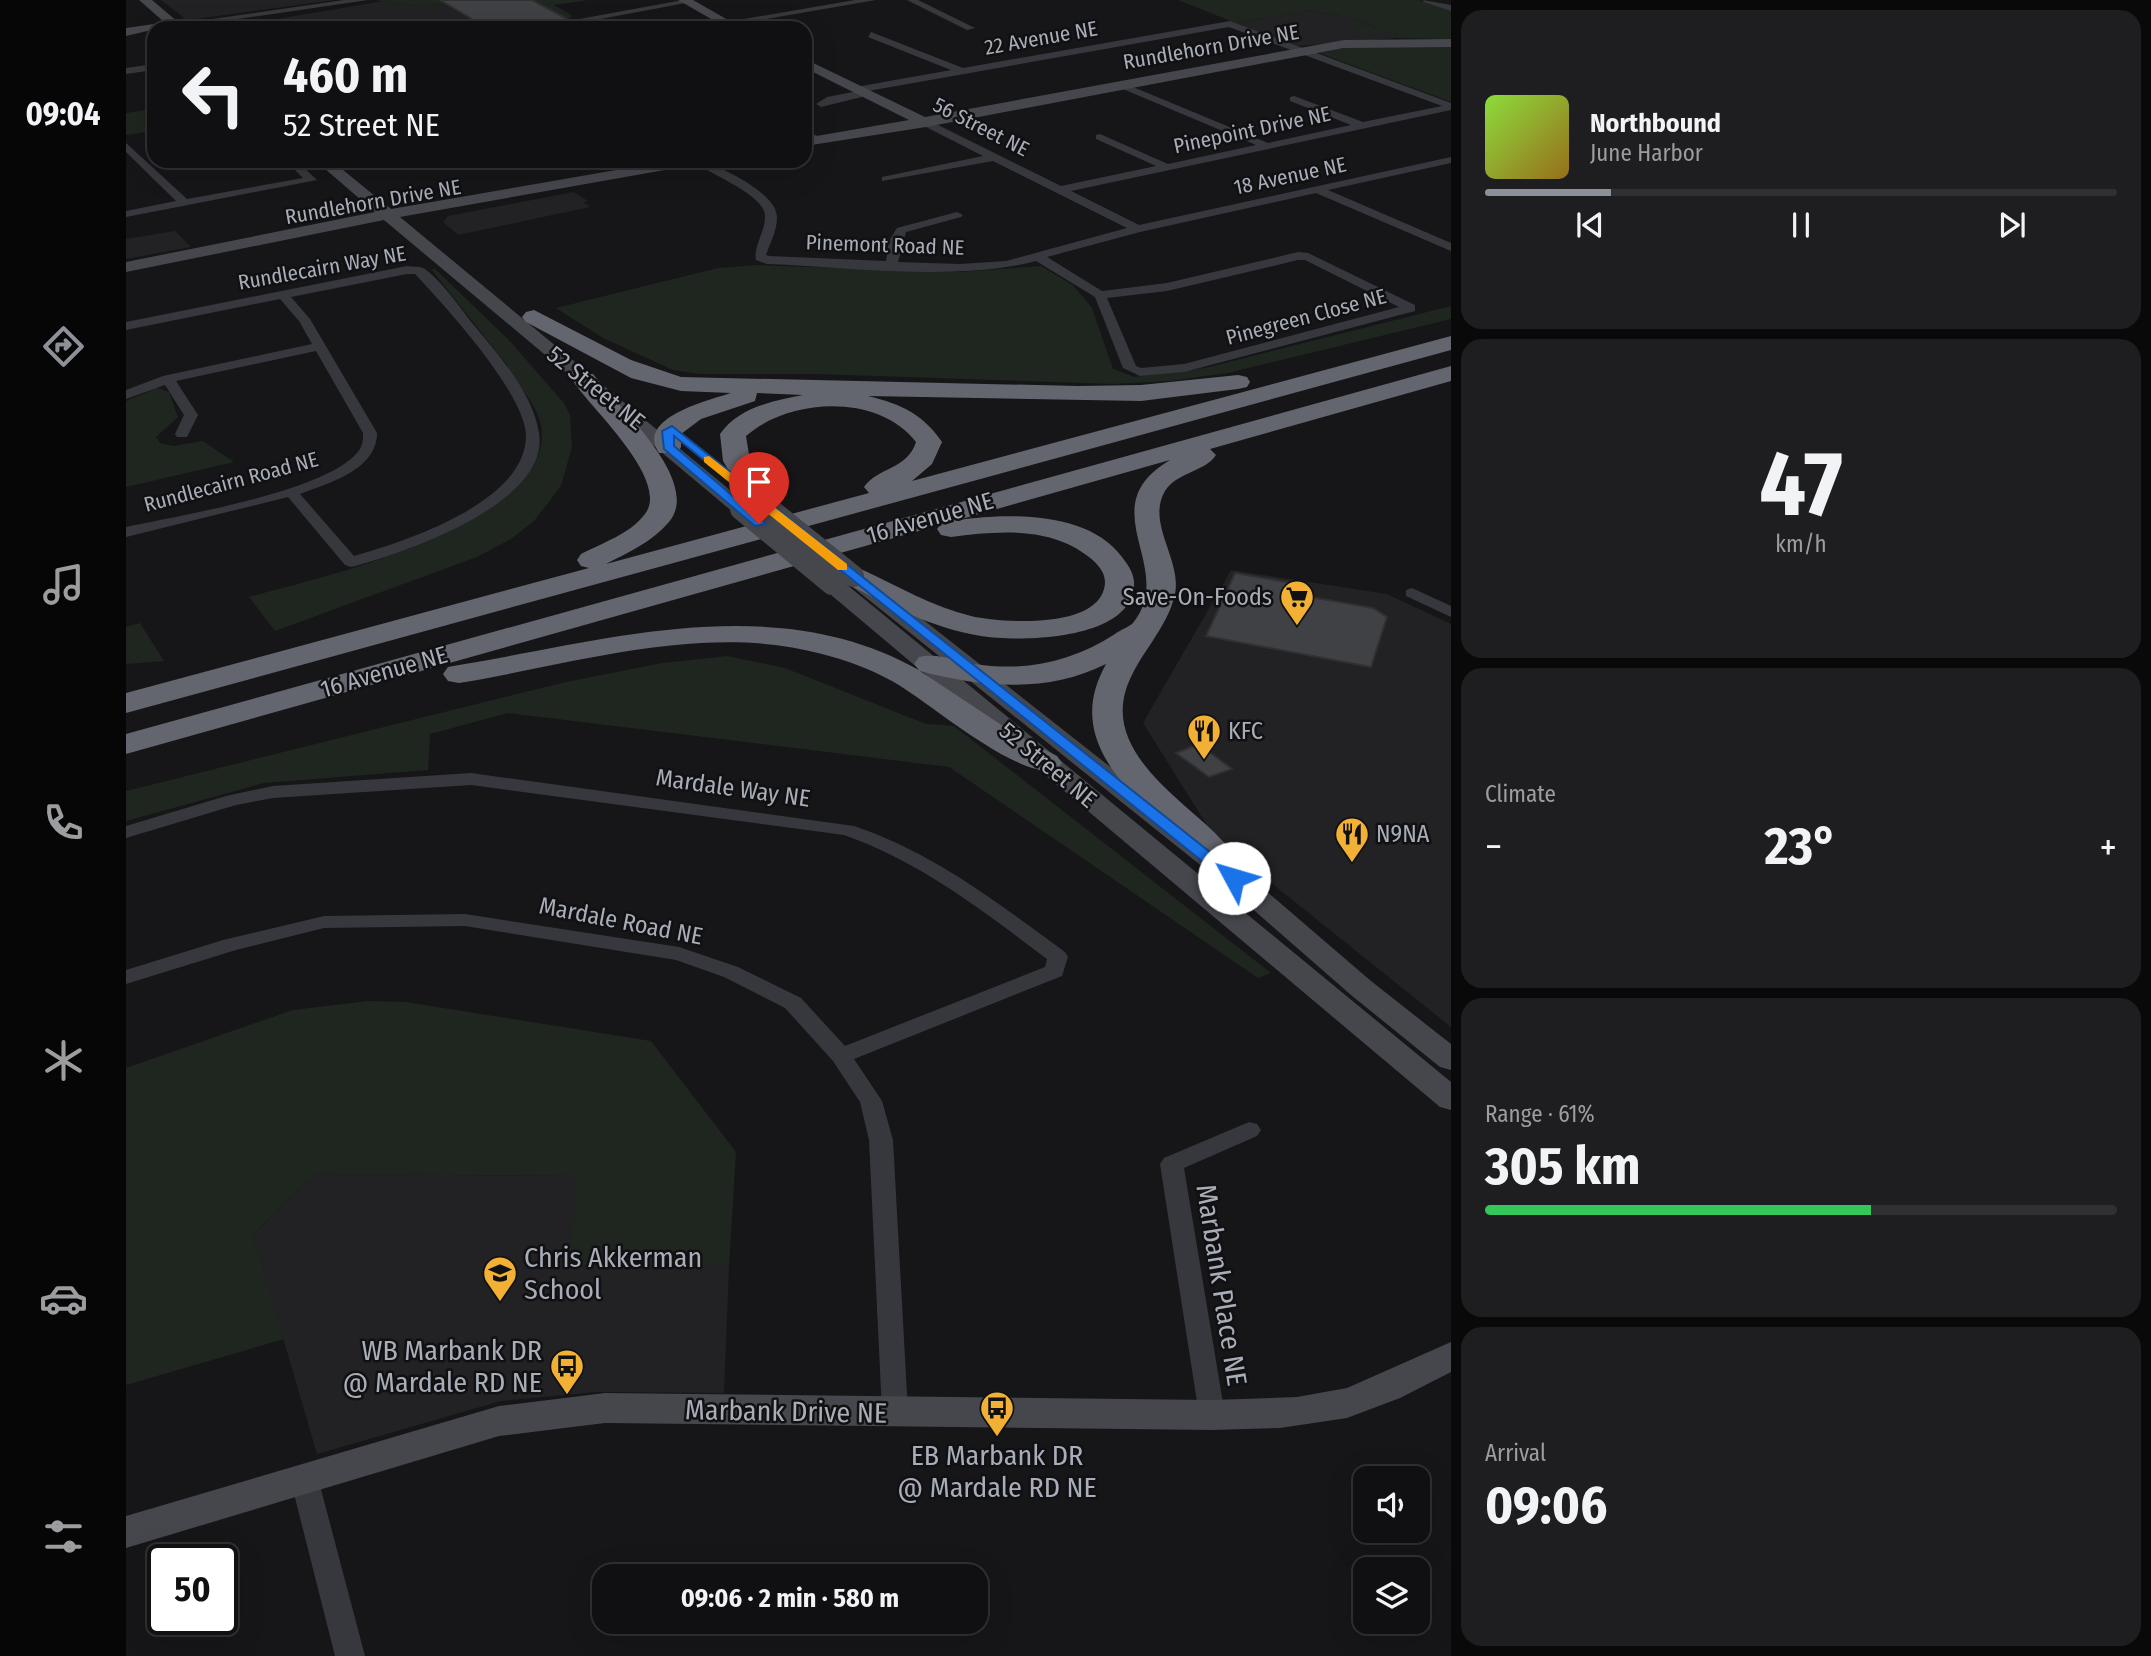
<!DOCTYPE html>
<meta charset="utf-8">
<style>
body{margin:0;font-family:"Fira Sans Condensed",sans-serif;background:#1e1e20;color:#f1f3f6;height:100vh;display:flex;flex-direction:column;font-size:26px;white-space:nowrap}
*{box-sizing:border-box;margin:0}
p{font-size:23px;color:#9c9d9f}
.icon{flex:none;width:38px;height:38px;fill:none;stroke:currentColor;stroke-width:2;stroke-linecap:round;stroke-linejoin:round}
.map{position:relative;flex:1;overflow:hidden}
.drawer{display:flex;flex-direction:column;gap:10px;padding:10px;background:#09090a;width:700px}
.drawer>*{flex:none}
.banner{position:absolute;left:21px;top:21px;width:665px;height:147px;border-radius:21px;box-shadow:0 7px 28px #0002,0 0 0 2px #303032;background:#101012;color:#f1f3f6;overflow:hidden}
.fabs{position:absolute;left:1227px;top:1466px;display:grid;gap:14px}
.fabs a{display:grid;place-items:center;width:77px;height:77px;border-radius:14px;background:#101012;box-shadow:0 7px 28px #0002,0 0 0 2px #303032;font-size:35px}
.speed{position:absolute;left:21px;top:1544px;display:flex;gap:14px;font-size:35px;font-weight:700;text-align:center}
.speed>*{display:grid;place-content:center;width:91px;height:91px;border-radius:50%;background:#101012;box-shadow:0 7px 28px #0002,0 0 0 2px #303032;line-height:1}
.speed .limit{border:4px solid #111;border-radius:10px;background:#fff;color:#111}
.pin{position:absolute;display:grid;place-items:center;width:60px;height:60px;color:#fff;margin:-72px -30px;border-radius:50% 50% 50% 0;rotate:-45deg;box-shadow:0 0 7px #0007}
.pin .icon{rotate:45deg}
.me{position:absolute;width:77px;margin:-38px;rotate:309deg;stroke-linejoin:round;filter:drop-shadow(0 0 5px #0008)}
.turn{display:flex;align-items:center;gap:24px;height:147px;padding:0 21px;font-size:32px}
.turn .icon{width:91px;height:91px;stroke-width:2.5}
.turn b{display:block;font-size:49px;line-height:60px}
.big{font-size:52px;font-weight:700;line-height:1.1}
.drawer .tile{flex:1;display:flex;flex-direction:column;justify-content:center;gap:10px;min-width:0;padding:0 24px;border-radius:21px;background:#1e1e20}
.drawer .dial{align-items:center;gap:0}
.dial b{font-size:91px;line-height:1}
.song{display:flex;align-items:center;gap:21px}
.cover{width:84px;height:84px;border-radius:10px;background:linear-gradient(135deg,hsl(90 70% 55%),hsl(40 70% 35%))}
.played{height:7px;border-radius:4px;background:linear-gradient(90deg,#8c9099 20%,#303032 20%)}
.keys{display:flex;justify-content:space-around;direction:ltr}
.heat{display:flex;justify-content:space-between;align-items:center;font-size:38px;direction:ltr}
.charge{height:10px;border-radius:5px;background:linear-gradient(90deg,#34c759 61%,#303032 0)}
.trip{position:absolute;left:466px;top:1564px;width:396px;height:70px;border-radius:21px;background:#101012;box-shadow:0 7px 28px #0002,0 0 0 2px #303032;font-weight:700;line-height:70px;text-align:center}
main{display:flex;flex:1;min-height:0}
.tab-bar{display:flex;flex-direction:column;width:126px;justify-content:space-around;align-items:center;background:#060607;color:#9c9d9f}
.tab-bar .icon{width:49px;height:49px}
.tab-bar .current{color:#8c9099}
.tab-bar b{font-size:32px;color:#f1f3f6}
.map>svg:first-child{display:block}
.built{fill:#222225}
.green{fill:#1e261f}
.building{fill:#404145;stroke:#303034;stroke-width:2}
.lines{fill:none;stroke-linecap:round;stroke-linejoin:round}
.street{fill:#37383d;fill-rule:evenodd}
.secondary{fill:#45474d;fill-rule:evenodd}
.highway{fill:#63666e;fill-rule:evenodd}
.secondary-bridge{stroke:#45474d;stroke-width:22}
.route{fill:#1a73e8;stroke:#114b97;stroke-width:2}
.slow{fill:#f59e0b}
.labels{text-anchor:middle;stroke-width:5;stroke-linejoin:round;paint-order:stroke}
.far-street-label{font-size:21px;fill:#a8adb8;stroke:#111113}
.street-label{font-size:24px;fill:#a8adb8;stroke:#111113}
.poi-label{font-size:24px;fill:#a8adb8;stroke:#111113;text-anchor:start}
.near-poi-label{font-size:28px;fill:#a8adb8;stroke:#111113;text-anchor:start}
.near-street-label{font-size:28px;fill:#a8adb8;stroke:#111113}
</style>
<main>
<nav class="tab-bar">
<b>09:04</b>
<svg class="icon current" aria-label="directions" viewBox="0 0 24 24"><path d="M12 3l9 9-9 9-9-9zM9 14v-3h6M13 9l2 2-2 2"/></svg>
<svg class="icon" aria-label="music" viewBox="0 0 24 24"><path d="M9 18V5l10-2v13"/><circle cx="6" cy="18" r="3"/><circle cx="16" cy="16" r="3"/></svg>
<svg class="icon" aria-label="phone" viewBox="0 0 24 24"><path d="M5 4h4l2 5-3 2q2 4 5 5l2-3 5 2v4C11 20 4 13 5 4z"/></svg>
<svg class="icon" aria-label="climate" viewBox="0 0 24 24"><path d="M12 3v18M4 7l16 10M4 17L20 7"/></svg>
<svg class="icon" aria-label="car" viewBox="0 0 24 24"><path d="M5 17H2v-5l4-1 3-4h7l3 4 3 1v5h-3M9 17h6M6 11h13"/><circle cx="7" cy="17" r="2"/><circle cx="17" cy="17" r="2"/></svg>
<svg class="icon" aria-label="filters" viewBox="0 0 24 24"><path d="M4 7h16M4 17h16"/><circle cx="9" cy="7" r="2"/><circle cx="15" cy="17" r="2"/></svg>
</nav>
<div class="map">
<svg width="1325" height="1656" viewBox="0 0 1325 1656">
<rect width="100%" height="100%" fill="#161618"/>
<path class="built" d="M35,0H209L61,20Z
M257,1L298,7L319,4L358,28H99Z
M1182,10L1225,18L1270,34L1271,38L1172,46L1110,23Z
M448,192L462,201L457,202L464,207L332,235L317,222L322,216Z
M49,231L65,247L0,259V239Z
M1105,570L1261,594L1325,624V1027L1089,838L1017,723Z
M189,1174L452,1176L444,1265L603,1266L598,1393L469,1392L375,1401L191,1454L127,1235Z"/>
<path class="green" d="M249,0H462L428,5L447,16L440,19V23L410,28H358L319,4L298,7Z
M1052,0H1293L1325,10V39L1271,38L1270,34L1261,31L1241,35L1219,27L1234,25L1256,29L1225,18L1183,10L1110,23Z
M1226,47H1325V102L1193,53Z
M26,109L28,131L0,135V113Z
M631,265L832,272L915,266L947,285L966,308L987,369L1009,377L1079,368L1325,306V319L1102,373L1044,381L987,384L690,374H574L547,370L477,338L430,308L592,268Z
M305,269H309L382,339L438,403L444,415L446,447L435,486L408,521L385,539L351,557L149,631L123,597C188,579 432,525 415,425C411,405 394,387 382,371V366Z
M31,388L43,392L52,417L30,437L34,443L47,446L77,441L108,462L0,487V401Z
M14,623L38,661L0,664V627Z
M601,656L659,668L800,724L828,726L1145,973L1132,978L823,767L382,713L304,734L302,770L138,783L0,821V791L440,682L536,663Z
M242,1001L280,1002L525,1041L610,1152L603,1266L443,1265L451,1176L189,1174L127,1235L158,1339L0,1385V1068L167,1010Z"/>
<path class="building" d="M314,0H406L445,21L399,28H361Z
M1109,573L1172,584L1168,594L1247,608L1261,617L1245,667L1080,636Z
M1073,744L1106,769L1083,777L1050,753Z"/>
<g class="lines">
<path class="street" d="M218,0H242L50,28L45,25Z
M557,0L565,2L453,23L448,20Z
M729,0H750L600,26L595,23Z
M781,0H792L849,28L841,30Z
M1297,0L1325,5V11L1298,2Z
M1104,21L1325,103V110L945,191L1013,225L1325,157V163L1202,190L1325,243V251L1190,193L1014,232L921,257L976,291L1041,283L1172,252L1182,253L1289,305V311L1058,372L1014,376L997,368L969,297L910,261C831,282 724,267 641,264L630,260C627,247 639,232 639,217C640,194 583,175 568,161C588,161 645,191 650,212C654,225 644,243 640,255L643,256L760,261L763,241L771,228L831,212L837,215L835,217L780,232L772,262L834,264L880,261L1001,228L867,161L756,181V177L857,156L798,126V122H806L935,186L1030,166L970,139V135L974,134L1042,164L1130,145L992,87L995,82L1142,143L1225,125L1164,101V97L1168,96L1237,122L1316,106L1103,27L742,91L744,95L695,107L690,104L701,97L732,91L730,87L825,70L742,37L745,32L837,68ZM1172,260H1179L1273,307L1058,364L1015,368L1010,366L981,298L1041,291Z
M28,64V70L0,74V68Z
M679,130L696,138L697,140L692,143L679,137Z
M0,143L61,199L177,178L160,161H171L191,180L0,217V211L50,201L0,152Z
M281,266C286,267 293,266 297,268C312,276 336,310 347,324C372,354 407,393 413,433C425,503 277,554 225,567L219,565L162,497L0,537V527C50,516 207,491 234,449C237,444 237,438 237,433L190,351L50,381L72,415L61,437H51L49,434L58,415L39,385L0,399V390L37,376L186,344L173,321L154,299L0,330V322ZM281,274H289C318,305 401,395 400,437C398,503 280,541 228,556L174,494C203,483 251,470 251,433L184,319L165,297Z
M1286,588L1325,606V617L1280,596V590Z
M345,773L728,826C808,853 872,903 939,952L942,957L936,976L728,1059L756,1101L767,1140L782,1412L778,1420L769,1423L760,1420L756,1412L743,1140L734,1102L707,1061L659,1008L598,977L550,960L339,926L198,928L110,950L0,984V970L97,940L198,916L339,914L553,947L612,967L675,998L719,1046L919,967L921,959C857,911 795,862 718,835L345,785L147,798L110,805L0,838V826L100,796L147,786Z
M1123,1122L1131,1124L1135,1130L1131,1136L1058,1168L1099,1415L1095,1423L1086,1426L1077,1423L1073,1415L1034,1164L1038,1158Z
M178,1466L188,1470L192,1478L239,1656H209L164,1478L168,1470Z"/>
<path class="secondary" d="M13,0H26L59,28H45Z
M552,0H567L616,28H601Z
M82,19L88,23L86,26L67,28Z
M28,24L34,28L0,36V28Z
M1325,39V47L1218,48L800,127L679,146V138L783,120L679,68V59L799,117L1218,40Z
M190,161H206L265,209L542,161H574L567,165L274,217L622,505L625,509L622,513H608L258,220L0,272V262L249,212Z
M736,576L744,578L1118,872L1245,981L1325,1044V1070L1314,1067L1225,995L1098,884L728,588L725,583Z
M706,577L714,579L1325,1082V1110L1314,1107L698,589L695,584L698,579Z
M1325,1342V1372L1274,1398L1221,1418L1154,1428L1086,1430L479,1423L373,1436L0,1548V1516L373,1406L479,1393L1086,1400L1171,1397L1221,1388Z"/>
<path class="highway" d="M408,310L505,360L555,377L952,386L1015,385L1112,375L1121,377L1124,382L1121,387L1112,389L1015,401L742,396C775,404 797,414 816,442L806,464L786,481L1325,336V350L0,713V693L463,568L455,566L451,560L455,554C476,543 504,534 519,514C544,481 469,412 449,384L446,379L449,374H467C491,406 577,481 543,522C526,542 503,552 480,564L743,493L738,487C752,467 781,470 790,442C752,393 663,398 620,436L624,461L649,502L645,508H625L597,461L594,434C613,407 647,401 677,395L631,393L629,401L575,419L555,434V447L551,453H533C509,418 583,400 605,393L555,391L505,378L400,322L396,317L400,312Z
M1325,366V381L1084,449L1090,455C1079,472 1051,472 1039,491C1020,523 1056,560 1049,594C1041,631 1009,657 999,693C983,753 1053,798 1089,833C1103,847 1115,862 1126,878L1121,886C1113,888 1102,891 1095,885C1085,877 1077,861 1067,852C1034,816 985,785 970,737C962,710 967,688 980,664C920,694 855,687 794,671L889,734L931,756L936,763L931,770C891,780 804,702 766,681C744,669 720,660 696,654C579,622 449,664 333,683L322,681L317,674L322,667L333,665C484,640 649,589 793,670L788,664L793,657C813,652 835,663 856,665C904,671 949,660 989,634C994,630 1003,627 1007,623C1052,567 963,508 1044,460L832,520C883,513 962,511 996,557C1003,566 1009,575 1008,586C1004,641 893,642 855,636C805,628 761,604 717,582L712,576L717,570L727,567L737,570C772,586 807,607 845,616C875,623 968,629 978,589C982,575 973,565 963,557C924,526 872,531 825,537L815,535L811,529L814,525L0,754V734Z"/>
<path class="secondary-bridge" d="M635,502L727,576
M615,509L706,584"/>
</g>
<path class="route" d="M546,426L1113,875V882H1102L548,436V446L640,524L629,526L538,449L536,431Z"/>
<path class="slow" d="M583,456L721,564V570H712L578,462V457Z"/>
<defs>
<g id="supermarket-pin" transform="scale(1.75)"><path d="M0 17L-7.5 6A9.5 9.5 0 1 1 7.5 6Z" fill="#f2b134" stroke="#111113"/><path d="M-6-5.5h2.5l.6 2H6L4.5 2H-2.5L-4.4-4H-6ZM-1.5 3.2a1.3 1.3 0 1 0 .1 0ZM3 3.2a1.3 1.3 0 1 0 .1 0Z" fill="#111"/></g>
<g id="restaurant-pin" transform="scale(1.75)"><path d="M0 17L-7.5 6A9.5 9.5 0 1 1 7.5 6Z" fill="#f2b134" stroke="#111113"/><path d="M-5-6h1v4h1v-4h1v4h1v-4h1v5L-1.5 .5V6h-2V.5L-5-1ZM5-6V6H3V1.5H1.5Q1.5-4 5-6Z" fill="#111"/></g>
<g id="school-pin" transform="scale(1.75)"><path d="M0 17L-7.5 6A9.5 9.5 0 1 1 7.5 6Z" fill="#f2b134" stroke="#111113"/><path d="M0-5L7-2L0 1L-7-2ZM-4 1L0 2.5L4 1V4Q0 6-4 4Z" fill="#111"/></g>
<g id="bus-pin" transform="scale(1.75)"><path d="M0 17L-7.5 6A9.5 9.5 0 1 1 7.5 6Z" fill="#f2b134" stroke="#111113"/><path d="M-5-6H5V4H4V6H2V4H-2V6H-4V4H-5ZM-3.5-4V0h7V-4ZM-3.5 1.2v1.5H-2V1.2ZM2 1.2v1.5H3.5V1.2Z" fill="#111"/></g>
</defs>
<g fill-rule="evenodd">
<use href="#supermarket-pin" x="1171" y="597"/>
<use href="#restaurant-pin" x="1078" y="731"/>
<use href="#restaurant-pin" x="1226" y="834"/>
<use href="#school-pin" x="374" y="1273"/>
<use href="#bus-pin" x="441" y="1366"/>
<use href="#bus-pin" x="871" y="1408"/>
</g>
<g class="labels">
<g class="far-street-label">
<text transform="translate(915 38) rotate(-10)" y="7">22 Avenue NE</text>
<text transform="translate(1085 47) rotate(-10)" y="7">Rundlehorn Drive NE</text>
<text transform="translate(855 127) rotate(27)" y="7">56 Street NE</text>
<text transform="translate(1126 130) rotate(-12)" y="7">Pinepoint Drive NE</text>
<text transform="translate(1164 176) rotate(-12)" y="7">18 Avenue NE</text>
<text transform="translate(247 202) rotate(-10)" y="7">Rundlehorn Drive NE</text>
<text transform="translate(759 245) rotate(2)" y="7">Pinemont Road NE</text>
<text transform="translate(196 268) rotate(-10)" y="7">Rundlecairn Way NE</text>
<text transform="translate(1180 317) rotate(-15)" y="7">Pinegreen Close NE</text>
<text transform="translate(105 482) rotate(-15)" y="7">Rundlecairn Road NE</text>
</g>
<g class="street-label">
<text transform="translate(470 388) rotate(39)" y="8">52 Street NE</text>
<text transform="translate(804 518) rotate(-16)" y="8">16 Avenue NE</text>
<text transform="translate(258 672) rotate(-16)" y="8">16 Avenue NE</text>
<text transform="translate(922 765) rotate(40)" y="8">52 Street NE</text>
<text transform="translate(607 788) rotate(8)" y="8">Mardale Way NE</text>
<text transform="translate(495 921) rotate(11)" y="8">Mardale Road NE</text>
</g>
<g class="poi-label">
<text x="1146" y="605" text-anchor="end">Save-On-Foods</text>
<text x="1102" y="739">KFC</text>
<text x="1250" y="842">N9NA</text>
</g>
<g class="near-poi-label">
<text x="398" y="1267">Chris Akkerman<tspan x="398" dy="32">School</tspan></text>
<text x="416" y="1360" text-anchor="end">WB Marbank DR<tspan x="416" dy="32">@ Mardale RD NE</tspan></text>
<text x="871" y="1465" text-anchor="middle">EB Marbank DR<tspan x="871" dy="32">@ Mardale RD NE</tspan></text>
</g>
<g class="near-street-label">
<text transform="translate(1096 1285) rotate(81)" y="10">Marbank Place NE</text>
<text transform="translate(660 1411) rotate(1)" y="10">Marbank Drive NE</text>
</g>
</g>
</svg>
<div class="fabs">
<a><svg class="icon" aria-label="sound" viewBox="0 0 24 24"><path d="M4 9h4l5-4v14l-5-4H4zM17 9q2 3 0 6"/></svg></a>
<a><svg class="icon" aria-label="layers" viewBox="0 0 24 24"><path d="M12 4l9 5-9 5-9-5zM3 14l9 5 9-5"/></svg></a>
</div>
<div class="speed"><div class="limit">50</div></div>
<div class="pin" style="left:633px;top:524px;background:#d93025"><svg class="icon" aria-label="arrive" viewBox="0 0 24 24"><path d="M6 21V4h12l-3 4 3 4H6"/></svg></div>
<svg class="me" style="left:1108px;top:878px" viewBox="-20 -20 40 40"><circle r="19" fill="#fff"/><path d="M0-13L10 11 0 6-10 11z" fill="#1a73e8"/></svg>
<div class="trip">09:06 · 2 min · 580 m</div>
<div class="banner">
<div class="turn"><svg class="icon" aria-label="left" viewBox="0 0 24 24"><path d="M17 20v-9H6M10 6l-5 5 5 5"/></svg><div><b>460 m</b>52 Street NE</div></div>
</div>
</div>
<section class="drawer">
<div class="tile">
<div class="song"><i class="cover"></i><div><b>Northbound</b><p>June Harbor</p></div></div>
<div class="played"></div>
<div class="keys"><svg class="icon" aria-label="previous" viewBox="0 0 24 24"><path d="M18 5L8 12l10 7zM5 5v14"/></svg><svg class="icon" aria-label="pause" viewBox="0 0 24 24"><path d="M8 5v14M16 5v14"/></svg><svg class="icon" aria-label="next" viewBox="0 0 24 24"><path d="M6 5l10 7-10 7zM19 5v14"/></svg></div>
</div>
<div class="tile dial"><b>47</b><p>km/h</p></div>
<div class="tile"><p>Climate</p>
<div class="heat"><a>−</a><b class="big">23°</b><a>+</a></div>
</div>
<div class="tile"><p>Range · 61%</p><b class="big">305 km</b><div class="charge"></div></div>
<div class="tile"><p>Arrival</p><b class="big">09:06</b></div>
</section>
</main>
